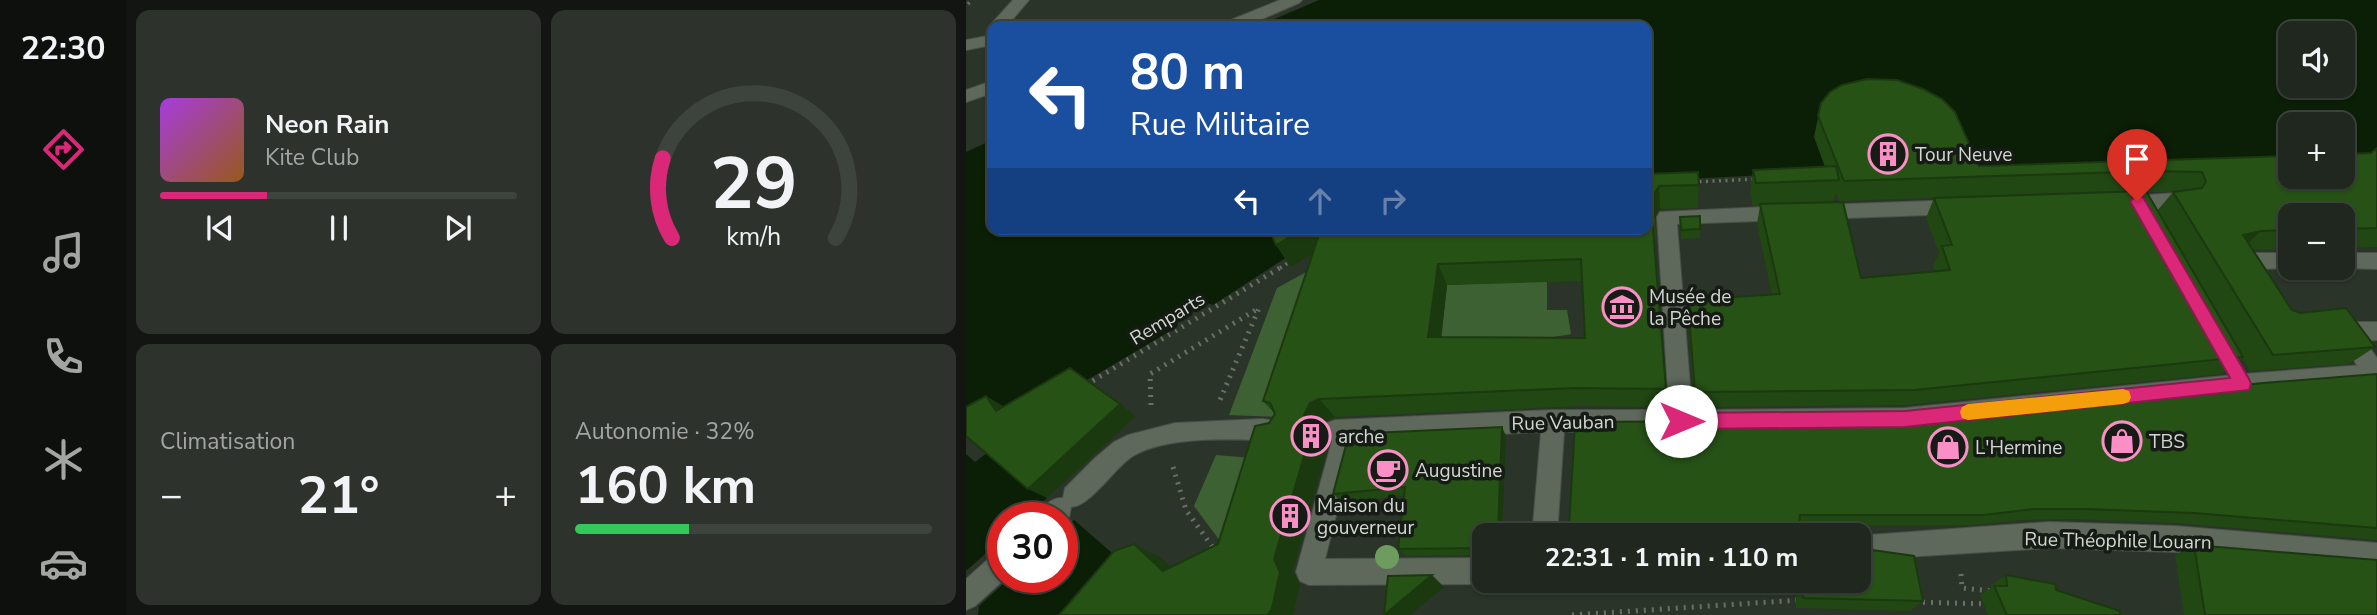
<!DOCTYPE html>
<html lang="fr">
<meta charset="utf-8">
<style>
body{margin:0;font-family:"Nunito Sans",sans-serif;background:#2d332c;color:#f1f3f6;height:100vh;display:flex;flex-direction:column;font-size:26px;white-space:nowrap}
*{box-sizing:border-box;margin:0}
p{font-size:23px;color:#a2a5a4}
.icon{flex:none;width:38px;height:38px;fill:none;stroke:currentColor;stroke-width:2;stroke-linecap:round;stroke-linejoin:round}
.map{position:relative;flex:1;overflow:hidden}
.panel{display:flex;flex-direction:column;gap:10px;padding:10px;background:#121511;width:840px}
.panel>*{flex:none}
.hud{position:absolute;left:21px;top:21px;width:665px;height:214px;border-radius:14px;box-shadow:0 2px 5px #0004,0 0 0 2px #3d443d;background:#1a4fa0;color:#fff;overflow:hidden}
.buttons{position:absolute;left:1312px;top:21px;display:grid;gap:14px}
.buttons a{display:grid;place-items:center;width:77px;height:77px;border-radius:14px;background:#20271f;box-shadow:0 2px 5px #0004,0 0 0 2px #3d443d;font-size:35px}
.speed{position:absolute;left:21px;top:502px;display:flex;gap:14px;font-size:35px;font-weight:700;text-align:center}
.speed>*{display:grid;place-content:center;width:91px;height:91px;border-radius:50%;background:#20271f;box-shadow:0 2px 5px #0004,0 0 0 2px #3d443d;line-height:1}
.speed .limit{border:10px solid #d22;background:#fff;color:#111}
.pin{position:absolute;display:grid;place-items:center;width:60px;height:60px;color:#fff;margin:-72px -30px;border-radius:50% 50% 50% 0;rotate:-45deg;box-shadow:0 0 7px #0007}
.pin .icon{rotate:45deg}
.me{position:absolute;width:77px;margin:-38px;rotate:90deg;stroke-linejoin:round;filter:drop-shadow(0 0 5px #0008)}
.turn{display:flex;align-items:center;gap:24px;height:147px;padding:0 28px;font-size:32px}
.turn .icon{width:91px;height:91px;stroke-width:2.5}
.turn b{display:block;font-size:49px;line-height:60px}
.lanes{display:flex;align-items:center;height:66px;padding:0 28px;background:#0003;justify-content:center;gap:35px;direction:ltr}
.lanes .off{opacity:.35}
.big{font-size:52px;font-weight:700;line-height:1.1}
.panel .card{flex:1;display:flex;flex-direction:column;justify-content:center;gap:10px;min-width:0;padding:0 24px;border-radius:14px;background:#2d332c}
.panel .dial{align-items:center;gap:0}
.dial svg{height:182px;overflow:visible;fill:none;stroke:#3d443d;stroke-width:7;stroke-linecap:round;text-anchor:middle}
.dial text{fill:#f1f3f6;stroke:none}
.song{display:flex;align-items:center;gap:21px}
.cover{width:84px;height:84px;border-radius:10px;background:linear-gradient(135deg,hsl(280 70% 55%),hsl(30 70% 35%))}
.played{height:7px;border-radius:4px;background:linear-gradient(90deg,#db2777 30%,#3d443d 30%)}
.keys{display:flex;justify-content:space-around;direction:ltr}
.heat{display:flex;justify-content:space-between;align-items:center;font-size:38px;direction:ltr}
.charge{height:10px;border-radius:5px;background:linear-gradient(90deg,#34c759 32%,#3d443d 0)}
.panel .tiles{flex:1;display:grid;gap:10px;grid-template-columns:repeat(2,1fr)}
.trip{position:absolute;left:506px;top:523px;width:399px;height:70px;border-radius:14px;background:#20271f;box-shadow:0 2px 5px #0004,0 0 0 2px #3d443d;font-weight:700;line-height:70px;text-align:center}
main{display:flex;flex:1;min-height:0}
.dock{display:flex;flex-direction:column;width:126px;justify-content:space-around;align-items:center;background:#0d100c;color:#a2a5a4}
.dock .icon{width:49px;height:49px}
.dock .on{color:#db2777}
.dock b{font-size:32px;color:#f1f3f6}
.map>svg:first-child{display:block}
.green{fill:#3e6134}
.water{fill:#0b1e06;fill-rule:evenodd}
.pier{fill:#2b3429}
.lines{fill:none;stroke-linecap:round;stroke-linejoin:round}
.service-casing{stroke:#495147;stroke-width:2}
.minor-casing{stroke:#495147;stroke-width:2}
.secondary-casing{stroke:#495147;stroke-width:2}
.path-far1{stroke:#697167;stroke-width:3.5;stroke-dasharray:2 4.5;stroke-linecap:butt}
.path{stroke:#697167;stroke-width:5;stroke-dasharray:2 6;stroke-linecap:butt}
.service{fill:#5e685b;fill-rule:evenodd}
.minor{fill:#5e685b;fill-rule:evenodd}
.secondary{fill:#5e685b;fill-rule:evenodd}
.tree{fill:#6c9c5e}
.wall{fill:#214713;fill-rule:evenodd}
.shaded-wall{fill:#1b390f}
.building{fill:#265216;stroke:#1b390f;stroke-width:2;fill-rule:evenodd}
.route{fill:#db2777;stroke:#8e194d;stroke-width:2}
.slow{fill:#f59e0b}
.labels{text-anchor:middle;stroke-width:7;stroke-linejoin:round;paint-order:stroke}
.poi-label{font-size:19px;fill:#d2d8d1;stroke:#171b15;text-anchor:start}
.street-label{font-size:19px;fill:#d2d8d1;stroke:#171b15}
</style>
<main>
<nav class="dock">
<b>22:30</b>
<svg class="icon on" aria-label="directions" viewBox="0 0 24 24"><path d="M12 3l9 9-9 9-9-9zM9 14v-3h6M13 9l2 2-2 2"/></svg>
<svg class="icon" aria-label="music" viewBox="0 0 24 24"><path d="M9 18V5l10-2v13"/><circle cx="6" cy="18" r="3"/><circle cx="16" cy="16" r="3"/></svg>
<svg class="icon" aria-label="phone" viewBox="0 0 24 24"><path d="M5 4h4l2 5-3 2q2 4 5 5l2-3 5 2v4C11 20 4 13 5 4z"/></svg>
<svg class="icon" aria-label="climate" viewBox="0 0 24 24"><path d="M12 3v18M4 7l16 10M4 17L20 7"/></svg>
<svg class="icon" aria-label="car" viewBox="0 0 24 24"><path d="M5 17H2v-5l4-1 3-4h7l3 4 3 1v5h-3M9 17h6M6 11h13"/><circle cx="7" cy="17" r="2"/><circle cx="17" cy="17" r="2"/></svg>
</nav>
<section class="panel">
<div class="tiles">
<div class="card">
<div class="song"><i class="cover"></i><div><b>Neon Rain</b><p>Kite Club</p></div></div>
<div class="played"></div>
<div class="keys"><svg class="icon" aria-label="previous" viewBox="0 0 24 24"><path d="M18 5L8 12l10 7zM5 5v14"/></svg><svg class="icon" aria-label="pause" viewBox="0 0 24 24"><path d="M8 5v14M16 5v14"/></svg><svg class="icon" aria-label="next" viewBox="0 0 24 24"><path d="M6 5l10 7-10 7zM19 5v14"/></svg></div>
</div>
<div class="card dial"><svg viewBox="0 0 100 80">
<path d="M14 69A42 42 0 1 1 86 69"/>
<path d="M14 69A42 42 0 0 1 10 34" stroke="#db2777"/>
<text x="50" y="56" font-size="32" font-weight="700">29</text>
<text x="50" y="72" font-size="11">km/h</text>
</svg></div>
<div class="card"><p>Climatisation</p>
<div class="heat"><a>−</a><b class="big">21°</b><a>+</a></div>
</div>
<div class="card"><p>Autonomie · 32%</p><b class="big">160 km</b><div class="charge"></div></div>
</div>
</section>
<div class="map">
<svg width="1411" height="615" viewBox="0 0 1411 615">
<rect width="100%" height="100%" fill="#2b3429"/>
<path class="green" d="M366,258L315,417L263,415L311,288Z
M581,281V310H601L605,334L473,357L481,285Z
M250,455L298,459L266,557L228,506Z"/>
<path class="water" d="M353,0H1411V172L1377,174V124H1325V175L862,172L681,198V26H292ZM1325,33H1377V86H1325Z
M26,140V229H310L321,257L247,305L238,302L214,315L211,327L50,422L0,431V152Z
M25,450L81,498L59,518H37V538L0,571V454L9,462Z
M108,520L168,572L132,615H12L13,606L44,578H96V530Z"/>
<path class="pier" d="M861,172L867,189L681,198V181Z"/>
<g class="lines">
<g class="service-casing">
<path id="service" d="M314,0H336L333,3L280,26H258L260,22Z
M1211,193L1218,195L1221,200L1218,205C1203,210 1179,211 1164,206L1161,201L1164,196Z
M1275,253H1325V268H1329L1288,269L1279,275L1272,273L1265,261L1268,255Z
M1377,253H1411V269L1373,268H1377Z
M1381,322H1411V340L1399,341L1411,358V383L1401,381L1373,337L1370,331L1373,325Z"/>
</g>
<g class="minor-casing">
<path id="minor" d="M992,200L999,202L1002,207L999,212L992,214L853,219L846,217L843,212L846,207L853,205Z
M821,206L828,208L831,213L828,218L821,220L711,224L726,410L939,408L1277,374L1411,364V384L1277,394L939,430L598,432L591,536H566L575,432L389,441L359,559L518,558V581H525L518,584L343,585L334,581L330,572L366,441L361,439L357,431L361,423L369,420L587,410H703L691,217L694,212Z
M296,419L320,422L324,430L320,438L312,441C271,439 203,435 167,456C149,467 124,507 105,507L103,518L96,523V518H72C76,507 85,497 97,498L99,488L129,458L148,442L162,435L209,423Z
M1083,522L1209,526L1411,543V569L1209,552L1083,548L892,560V536H889Z
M37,550V578H40L9,606L0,610V579L28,554Z"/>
</g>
<g class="secondary-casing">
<path id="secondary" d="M47,0H63L41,26L26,28L27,22Z
M26,35V45L0,50V40Z
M26,81V93L0,102V90Z"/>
</g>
<path class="path-far1" d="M2,4L6,0
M727,182L792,179
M314,268L325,261"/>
<path class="path" d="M120,385L317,266
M185,405L184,374L293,308L254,400
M207,467L220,510L250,552
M995,574L996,588L1026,591
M949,602L1021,604
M606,615L835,600"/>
<use href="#service" class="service"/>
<use href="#minor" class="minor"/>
<use href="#secondary" class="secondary"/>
</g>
<circle class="tree" cx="421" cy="557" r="12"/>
<path class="wall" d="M855,103L1013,166L1405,153L1411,148V247L1377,248V215H1325V249L1287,250L1326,310L1409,347L1383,364L1284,371L1276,358L1256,374L939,405L728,407L721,309V292L740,299L806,295L791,224L794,206H787L784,193L787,170L859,167L848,137ZM1171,191L968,198L960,218L973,253L967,265L969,272L895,278L867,202L870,193L873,201ZM1180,192H1207L1191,211Z
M681,174L733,185L732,208L694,209L689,216L690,239H688L700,389V407L613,406L369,417L360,421L355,432L363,443L327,571L334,584L327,615H93L194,557L205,567L252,544L303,423L309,414L297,401L347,254L325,267L310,245ZM616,281L619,338L475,337L481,285Z
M714,217L734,229V238L715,239Z
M1411,374V540L1209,523L1105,519L1056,520L1005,525L833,526L832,536H606L603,528L947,420Z
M540,436L536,536H518V554L516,555L440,556L432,549L438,496L376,502L367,494Z
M1228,545L1411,615H1218L1209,555Z
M1040,575L1090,590L1154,615H1022L1014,595L1026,587L1025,585Z
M830,581H892L957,601L944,611L830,608Z"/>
<path class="shaded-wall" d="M693,186L694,209L688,217V194Z
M337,229H368L373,238L325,267L310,245Z
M1295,231L1275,250L1277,235Z
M472,264L481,285L473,357L462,337Z
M104,368L170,416L81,498L62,489Z
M20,396L39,407L30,411Z
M353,399L369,417L360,421L355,432L363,443L327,571L334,584L327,615H302L308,559L338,415L344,403Z
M536,427L540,436L536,536H526Z
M518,542V554L516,555L511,548Z
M168,544L194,557L223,582L197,571Z
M466,575L478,587L444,615H418Z"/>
<path class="building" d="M901,79L931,80L957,89L976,99L989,112L1013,166L1325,156V177H1377V154L1405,153L1411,148V228L1377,229V215H1325V230L1295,231L1277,235L1326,310L1334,313L1380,308L1409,347L1307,355L1207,192L1236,188L1240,181L1236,172L1186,171L878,181L852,116L855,103L864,92L876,85Z
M870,166L873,180L790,183L787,170Z
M732,172L733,185L693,186L688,194L689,217H686L700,389L609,388L353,399L344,403L338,415L347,425L308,559L314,572L306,608L302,615H93L148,551L168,544L197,571L252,544L289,426L303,423L309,414L304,403L297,401L355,229H681V174ZM615,259L619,338L462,337L472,264Z
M1180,191L1277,357L948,390L729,392L721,292L740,291V299L814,294L794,204L877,202L895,278L984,270L976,246L986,245L968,198Z
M734,216V229L715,230L714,217Z
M303,229H337L310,245Z
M104,368L154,404L62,489L0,436V407L20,396L30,411Z
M1411,374V528L1228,513L1120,509H1069L1017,515H834L832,536H766L603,528L609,422L947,420L1297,383Z
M536,427L532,531L526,536H518V542L511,548L432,549L439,487L367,494L383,434Z
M1228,545L1411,560V615H1239Z
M892,548L948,556L957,601L837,598V581H892Z
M466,575L418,615L422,576Z
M1040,575L1089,584L1090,590L1154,611V615H1041L1028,586H1041Z"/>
<path class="route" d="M1171,196L1177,197L1283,379L1285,384L1283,390L939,427L715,429L708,426L706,421L708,415L715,413L939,411L1264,378L1164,201Z"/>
<path class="slow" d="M1157,389L1163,391L1165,397L1163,402L1157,404L1002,420L996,418L994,412L996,407L1002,404Z"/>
<defs>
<g id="building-ring" transform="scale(2.0125)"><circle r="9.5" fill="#171b15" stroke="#fa8fc6" stroke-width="1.5"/><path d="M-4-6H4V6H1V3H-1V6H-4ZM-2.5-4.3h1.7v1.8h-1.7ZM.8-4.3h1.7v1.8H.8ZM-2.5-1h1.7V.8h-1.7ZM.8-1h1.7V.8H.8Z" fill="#fa8fc6"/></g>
<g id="museum-ring" transform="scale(2.0125)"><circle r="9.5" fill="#171b15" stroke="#fa8fc6" stroke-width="1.5"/><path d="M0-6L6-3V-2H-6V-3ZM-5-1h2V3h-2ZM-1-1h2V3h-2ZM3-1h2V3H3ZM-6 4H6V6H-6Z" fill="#fa8fc6"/></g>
<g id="shop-ring" transform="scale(2.0125)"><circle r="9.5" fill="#171b15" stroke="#fa8fc6" stroke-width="1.5"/><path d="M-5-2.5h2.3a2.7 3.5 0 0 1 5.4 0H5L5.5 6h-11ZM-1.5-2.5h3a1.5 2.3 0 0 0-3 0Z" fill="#fa8fc6"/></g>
<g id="cafe-ring" transform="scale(2.0125)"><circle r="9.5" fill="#171b15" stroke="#fa8fc6" stroke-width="1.5"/><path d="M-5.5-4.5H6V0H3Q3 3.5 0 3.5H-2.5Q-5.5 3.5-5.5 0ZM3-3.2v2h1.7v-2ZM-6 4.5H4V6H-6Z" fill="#fa8fc6"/></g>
</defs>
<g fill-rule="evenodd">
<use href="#building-ring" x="922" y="154"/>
<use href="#museum-ring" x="656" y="307"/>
<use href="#building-ring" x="345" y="436"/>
<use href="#shop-ring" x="1156" y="441"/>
<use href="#shop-ring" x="982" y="447"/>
<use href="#cafe-ring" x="422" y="470"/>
<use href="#building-ring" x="324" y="516"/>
</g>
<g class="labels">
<g class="poi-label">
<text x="949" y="161">Tour Neuve</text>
<text x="683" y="303">Musée de<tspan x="683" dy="22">la Pêche</tspan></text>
<text x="372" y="443">arche</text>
<text x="1183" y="448">TBS</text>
<text x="1009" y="454">L'Hermine</text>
<text x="449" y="477">Augustine</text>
<text x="351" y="512">Maison du<tspan x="351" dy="22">gouverneur</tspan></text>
</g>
<g class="street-label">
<text transform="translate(201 318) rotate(-31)" y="7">Remparts</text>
<text transform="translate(597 422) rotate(-1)" y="7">Rue Vauban</text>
<text transform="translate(1152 540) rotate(1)" y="7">Rue Théophile Louarn</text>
</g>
</g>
</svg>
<div class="buttons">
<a><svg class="icon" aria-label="sound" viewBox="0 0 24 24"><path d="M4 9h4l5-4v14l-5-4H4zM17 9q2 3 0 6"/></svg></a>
<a>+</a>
<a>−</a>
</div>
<div class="speed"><div class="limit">30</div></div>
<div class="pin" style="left:1171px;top:201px;background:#d93025"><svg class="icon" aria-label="arrive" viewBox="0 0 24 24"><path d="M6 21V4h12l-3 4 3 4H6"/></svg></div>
<svg class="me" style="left:715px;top:421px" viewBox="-20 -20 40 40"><circle r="19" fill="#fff"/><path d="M0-13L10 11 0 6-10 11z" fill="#db2777"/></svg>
<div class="trip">22:31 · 1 min · 110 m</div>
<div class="hud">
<div class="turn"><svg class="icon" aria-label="left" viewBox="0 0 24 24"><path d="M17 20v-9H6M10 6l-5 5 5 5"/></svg><div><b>80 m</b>Rue Militaire</div></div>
<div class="lanes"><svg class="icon" aria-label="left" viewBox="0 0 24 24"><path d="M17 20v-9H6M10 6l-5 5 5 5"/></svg><svg class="icon off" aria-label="ahead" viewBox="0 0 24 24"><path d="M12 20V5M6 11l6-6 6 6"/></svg><svg class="icon off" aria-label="right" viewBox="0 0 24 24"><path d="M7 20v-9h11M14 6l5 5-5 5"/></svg></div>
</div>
</div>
</main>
